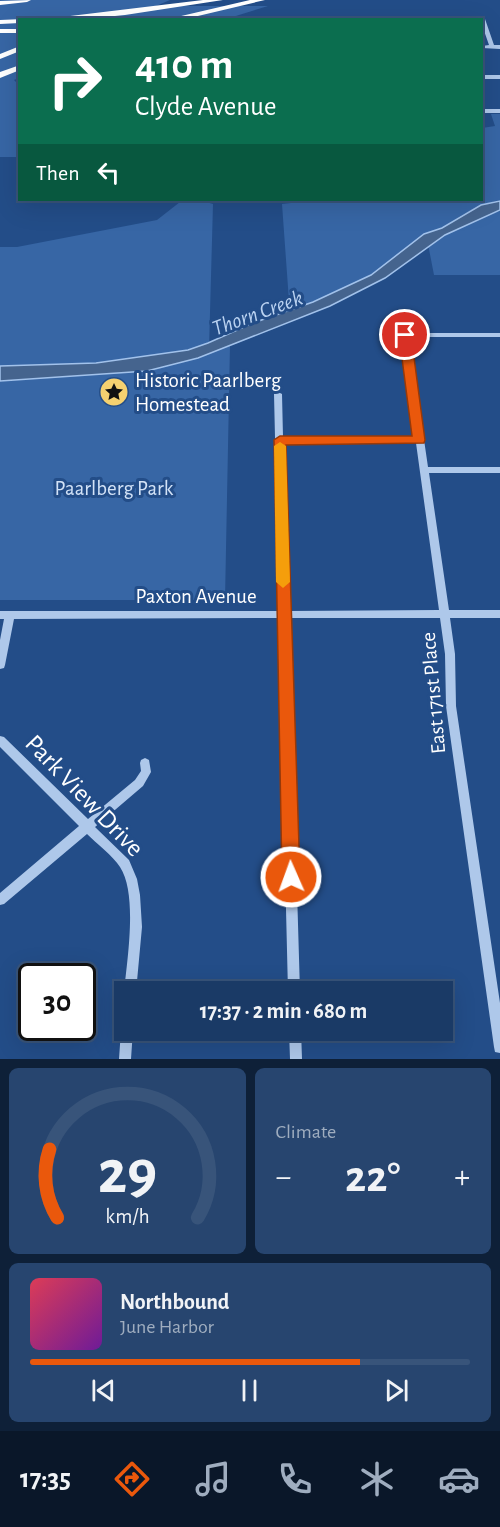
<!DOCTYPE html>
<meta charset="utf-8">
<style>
body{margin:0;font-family:"Alegreya Sans",sans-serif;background:#27456f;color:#f1f3f6;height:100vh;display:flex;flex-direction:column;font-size:22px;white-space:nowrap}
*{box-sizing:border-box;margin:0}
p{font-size:20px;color:#9fadbf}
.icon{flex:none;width:33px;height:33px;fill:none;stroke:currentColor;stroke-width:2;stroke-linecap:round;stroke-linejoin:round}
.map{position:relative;height:1059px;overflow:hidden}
.details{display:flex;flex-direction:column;gap:9px;padding:9px;background:#0e2038;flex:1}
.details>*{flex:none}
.banner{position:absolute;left:18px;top:18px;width:465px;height:183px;border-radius:0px;box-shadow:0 6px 24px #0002,0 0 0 2px #38547a;background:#0b6e4f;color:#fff;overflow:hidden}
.speed{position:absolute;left:18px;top:963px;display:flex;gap:12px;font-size:30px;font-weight:700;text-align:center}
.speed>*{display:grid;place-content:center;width:78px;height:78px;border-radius:50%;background:#1a3a66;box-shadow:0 6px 24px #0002,0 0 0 2px #38547a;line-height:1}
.speed .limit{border:3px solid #111;border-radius:9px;background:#fff;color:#111}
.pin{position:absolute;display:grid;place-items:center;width:51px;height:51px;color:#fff;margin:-26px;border:3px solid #fff;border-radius:50%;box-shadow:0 2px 6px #0007}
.me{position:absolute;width:66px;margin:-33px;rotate:358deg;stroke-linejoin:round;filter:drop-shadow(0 0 4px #0008)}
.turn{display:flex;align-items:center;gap:21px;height:126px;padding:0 18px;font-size:27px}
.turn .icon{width:78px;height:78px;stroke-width:2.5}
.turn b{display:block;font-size:42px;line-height:51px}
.then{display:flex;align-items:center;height:57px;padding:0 18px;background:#0003;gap:12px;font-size:22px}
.big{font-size:45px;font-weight:700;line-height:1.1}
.details .card{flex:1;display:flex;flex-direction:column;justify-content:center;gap:9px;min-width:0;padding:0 21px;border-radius:9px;background:#27456f}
.details .dial{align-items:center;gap:0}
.dial svg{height:156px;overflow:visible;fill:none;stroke:#38547a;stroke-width:7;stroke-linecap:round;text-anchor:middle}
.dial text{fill:#f1f3f6;stroke:none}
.song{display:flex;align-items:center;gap:18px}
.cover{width:72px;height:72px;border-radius:9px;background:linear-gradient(135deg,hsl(350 70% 55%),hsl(280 70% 35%))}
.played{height:6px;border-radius:3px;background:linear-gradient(90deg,#ea580c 75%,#38547a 75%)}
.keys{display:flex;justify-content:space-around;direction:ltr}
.heat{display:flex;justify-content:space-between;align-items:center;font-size:33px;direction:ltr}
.details .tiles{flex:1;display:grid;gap:9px;grid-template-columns:1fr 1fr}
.card:last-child{grid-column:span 2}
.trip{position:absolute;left:114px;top:981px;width:339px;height:60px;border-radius:0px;background:#1a3a66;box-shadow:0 6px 24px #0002,0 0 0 2px #38547a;font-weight:700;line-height:60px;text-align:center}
.tabs{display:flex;height:96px;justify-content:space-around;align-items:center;background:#0a1729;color:#9fadbf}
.tabs .icon{width:42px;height:42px}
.tabs .current{color:#ea580c}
.tabs b{font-size:27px;color:#f1f3f6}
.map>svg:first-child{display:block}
.green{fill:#3766a5}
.water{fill:#45648e;stroke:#a2c2eb;stroke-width:1.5}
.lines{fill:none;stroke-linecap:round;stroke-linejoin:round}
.minor{fill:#aec8ea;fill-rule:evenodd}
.highway{fill:#fff;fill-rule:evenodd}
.route{fill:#ea580c;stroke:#983908;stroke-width:1.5}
.slow{fill:#f59e0b}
.labels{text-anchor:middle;stroke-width:6;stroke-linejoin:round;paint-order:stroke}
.poi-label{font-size:21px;fill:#fff;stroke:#234d88;text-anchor:start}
.park-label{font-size:21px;fill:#d2e2f7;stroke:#234d88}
.street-label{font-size:21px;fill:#fff;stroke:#234d88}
.water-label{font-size:22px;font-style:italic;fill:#bad2f1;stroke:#234d88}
.near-street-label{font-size:26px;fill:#fff;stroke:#234d88}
</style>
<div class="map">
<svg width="500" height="1059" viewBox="0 0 500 1059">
<rect width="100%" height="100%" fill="#234d88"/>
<path class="green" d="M0,0H170L156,6H268L226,19L20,20L19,78L14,80L19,85V157H0Z
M491,114H500V200C462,208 429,239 397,261C364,283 327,301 290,315L282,204L318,200H482V128L495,126Z
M199,200L213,204L209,349L184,359L0,373V247H17L157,220L180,202Z
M500,211V275H434L428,244L475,219Z
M230,345L225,600H0V381L147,371L198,358Z"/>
<path class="water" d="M500,201V210L445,235L385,278L330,306L198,358L147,371L0,381V366L96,363L188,350L208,343L253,323L313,302L371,275L424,234L442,228L481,205Z"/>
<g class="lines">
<path class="minor" d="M482,17L485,19L494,45H500V49L482,48V46L489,45L482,25V20H296Z
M482,75H500V79H482Z
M482,109H500V113H482Z
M402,333H500V337H409L428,467H500V473H429L449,610H500V618H450L455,654L456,706L500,1003V1053L495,1052L494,1047L446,706L445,654L440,618H289L300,992H288L279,618L14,619L5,665L4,668L0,669V640L4,619H0V611H279L274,394L278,392L282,394L283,437H415L401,335ZM283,443H416L439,610L289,611Z
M0,736L4,737L88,819L135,780L141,771L140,763L141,760L145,758L149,760L151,772L143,786L95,827L129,860L137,879L140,895L142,927L136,992H124V994V992C127,961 138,894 120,867C113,856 96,843 87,834L4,904L0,905V893L79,826L0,747Z
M122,1025H124V1030H133L131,1059H119L121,1030Z
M289,1030H301L302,1059H290Z"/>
<path class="highway" d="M31,0L27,2L0,5V1Z
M203,0H223L125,15L75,20H37Z
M250,0H265L181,20H164Z
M23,19L20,20V23L0,24V20Z
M0,29H20V33H0Z
M20,46V51L0,59V54Z
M20,65V70L0,78V72Z"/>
</g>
<path class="route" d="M405,331L411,335L425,440L424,443L286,445L300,877L297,883L291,885L285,883L282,877L274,440L280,436H412L399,335Z"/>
<path class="slow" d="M280,442L286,446L290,582L283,588L276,582L274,446Z"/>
<defs>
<g id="sight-disc" transform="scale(1.5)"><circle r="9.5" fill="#f5d170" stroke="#234d88"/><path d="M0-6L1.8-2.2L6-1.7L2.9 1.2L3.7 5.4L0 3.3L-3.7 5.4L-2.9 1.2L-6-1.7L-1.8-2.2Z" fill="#111"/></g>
</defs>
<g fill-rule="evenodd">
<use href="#sight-disc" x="114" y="392"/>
</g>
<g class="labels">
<g class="poi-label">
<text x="135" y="387">Historic Paarlberg<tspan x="135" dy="24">Homestead</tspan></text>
</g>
<g class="park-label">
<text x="114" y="495">Paarlberg Park</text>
</g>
<g class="street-label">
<text x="196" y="603">Paxton Avenue</text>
<text transform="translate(433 693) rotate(-95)" y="7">East 171st Place</text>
</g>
<g class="water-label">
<text transform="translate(257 312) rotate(-20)" y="8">Thorn Creek</text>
</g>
<g class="near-street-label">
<text transform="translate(85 795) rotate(46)" y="9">Park View Drive</text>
</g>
</g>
</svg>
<div class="speed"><div class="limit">30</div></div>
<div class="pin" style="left:405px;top:335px;background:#d93025"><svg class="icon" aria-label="arrive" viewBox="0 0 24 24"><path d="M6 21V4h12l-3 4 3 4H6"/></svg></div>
<svg class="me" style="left:291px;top:877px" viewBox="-20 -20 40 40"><circle r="17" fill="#ea580c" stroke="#fff" stroke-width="3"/><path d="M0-11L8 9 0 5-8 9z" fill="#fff"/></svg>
<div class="trip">17:37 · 2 min · 680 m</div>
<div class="banner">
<div class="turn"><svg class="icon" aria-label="right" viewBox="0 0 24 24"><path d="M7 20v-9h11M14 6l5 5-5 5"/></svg><div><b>410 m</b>Clyde Avenue</div></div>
<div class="then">Then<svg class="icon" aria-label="left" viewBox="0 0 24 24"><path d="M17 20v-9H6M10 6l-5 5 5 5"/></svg></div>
</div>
</div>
<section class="details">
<div class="tiles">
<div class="card dial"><svg viewBox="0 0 100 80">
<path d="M14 69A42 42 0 1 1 86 69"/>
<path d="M14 69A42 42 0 0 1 10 34" stroke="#ea580c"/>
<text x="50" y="56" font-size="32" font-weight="700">29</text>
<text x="50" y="72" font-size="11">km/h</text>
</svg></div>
<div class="card"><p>Climate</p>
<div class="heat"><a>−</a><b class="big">22°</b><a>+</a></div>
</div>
<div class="card">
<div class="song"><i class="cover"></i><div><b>Northbound</b><p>June Harbor</p></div></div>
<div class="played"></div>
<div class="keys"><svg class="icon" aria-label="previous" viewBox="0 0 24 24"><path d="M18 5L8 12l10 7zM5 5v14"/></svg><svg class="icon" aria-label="pause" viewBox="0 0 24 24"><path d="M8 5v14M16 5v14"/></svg><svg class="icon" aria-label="next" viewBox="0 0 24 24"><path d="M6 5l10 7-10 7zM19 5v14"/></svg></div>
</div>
</div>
</section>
<nav class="tabs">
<b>17:35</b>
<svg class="icon current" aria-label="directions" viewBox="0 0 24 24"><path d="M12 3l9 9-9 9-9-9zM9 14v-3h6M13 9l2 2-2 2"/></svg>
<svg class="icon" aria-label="music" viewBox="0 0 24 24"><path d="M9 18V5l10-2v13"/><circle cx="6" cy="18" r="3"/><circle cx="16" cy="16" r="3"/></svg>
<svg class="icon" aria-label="phone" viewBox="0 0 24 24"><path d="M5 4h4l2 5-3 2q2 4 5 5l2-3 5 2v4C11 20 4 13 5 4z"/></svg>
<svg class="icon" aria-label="climate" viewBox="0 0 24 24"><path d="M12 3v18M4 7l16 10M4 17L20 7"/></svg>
<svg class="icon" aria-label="car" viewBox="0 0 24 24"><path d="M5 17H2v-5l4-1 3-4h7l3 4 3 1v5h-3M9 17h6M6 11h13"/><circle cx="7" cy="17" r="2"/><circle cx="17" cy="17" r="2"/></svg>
</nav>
